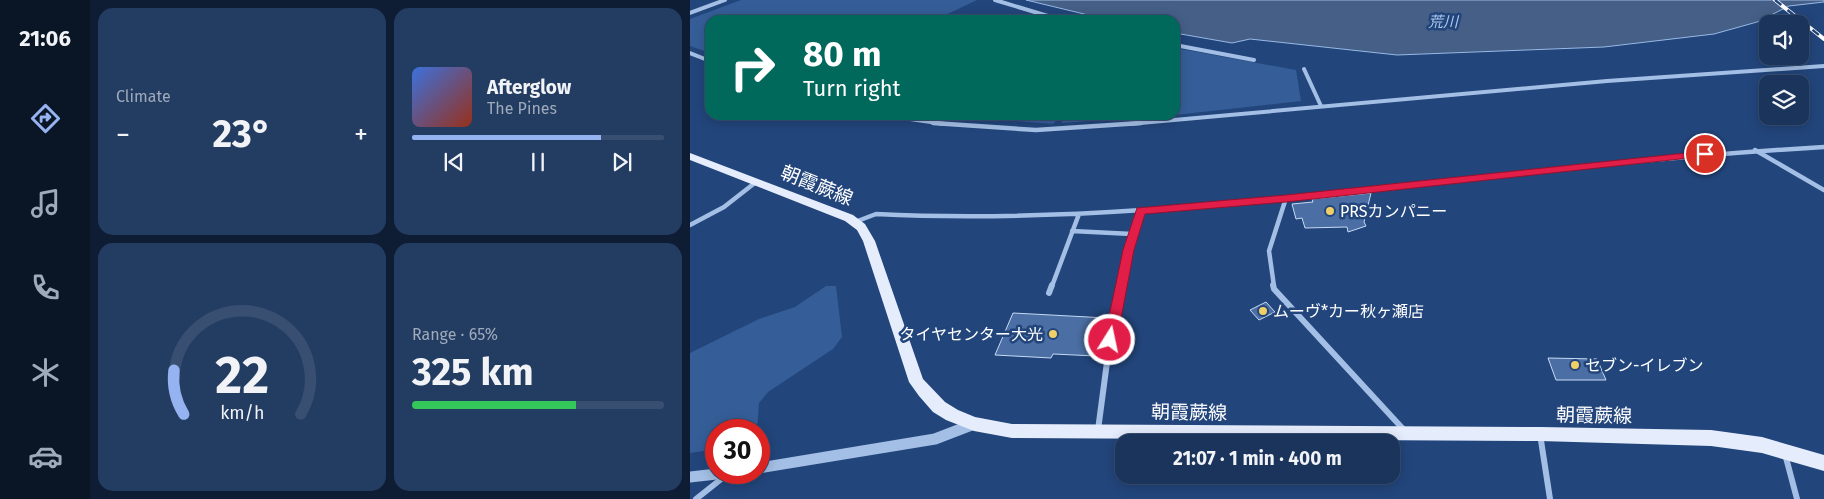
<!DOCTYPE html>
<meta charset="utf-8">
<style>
body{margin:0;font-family:"Fira Sans","Noto Sans JP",sans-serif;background:#233c62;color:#f1f3f6;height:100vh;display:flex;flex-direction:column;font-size:19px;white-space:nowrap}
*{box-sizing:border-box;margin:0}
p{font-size:16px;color:#9faabb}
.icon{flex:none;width:28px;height:28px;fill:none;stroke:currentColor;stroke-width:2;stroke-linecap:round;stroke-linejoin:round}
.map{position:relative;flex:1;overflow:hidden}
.panel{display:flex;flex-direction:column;gap:8px;padding:8px;background:#0e1d33;width:600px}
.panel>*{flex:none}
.guide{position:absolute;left:15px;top:15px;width:475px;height:105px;border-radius:15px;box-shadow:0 2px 12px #0003,0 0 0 1px #384f72;background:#00695c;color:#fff;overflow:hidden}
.buttons{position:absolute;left:1069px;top:15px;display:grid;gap:10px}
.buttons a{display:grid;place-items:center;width:50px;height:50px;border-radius:10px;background:#1a345c;box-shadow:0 2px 12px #0003,0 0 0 1px #384f72;font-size:25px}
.speed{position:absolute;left:15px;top:419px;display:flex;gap:10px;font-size:25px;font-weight:700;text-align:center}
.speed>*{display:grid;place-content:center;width:65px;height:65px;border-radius:50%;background:#1a345c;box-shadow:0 2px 12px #0003,0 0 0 1px #384f72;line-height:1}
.speed .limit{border:8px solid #d22;background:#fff;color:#111}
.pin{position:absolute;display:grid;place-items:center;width:42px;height:42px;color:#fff;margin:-21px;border:2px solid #fff;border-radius:50%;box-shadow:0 1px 5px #0007}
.me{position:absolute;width:55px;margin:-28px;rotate:10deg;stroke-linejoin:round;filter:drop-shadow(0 0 4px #0008)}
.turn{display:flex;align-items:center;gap:18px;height:105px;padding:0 15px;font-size:22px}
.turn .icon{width:65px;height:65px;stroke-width:2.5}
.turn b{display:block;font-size:35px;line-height:42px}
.big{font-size:38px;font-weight:700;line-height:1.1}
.panel .card{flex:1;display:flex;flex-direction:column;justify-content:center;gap:8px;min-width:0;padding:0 18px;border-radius:15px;background:#233c62}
.panel .dial{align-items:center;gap:0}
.dial svg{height:130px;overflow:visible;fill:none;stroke:#384f72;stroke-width:7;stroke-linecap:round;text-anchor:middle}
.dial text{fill:#f1f3f6;stroke:none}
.song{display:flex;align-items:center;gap:15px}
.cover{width:60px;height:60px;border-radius:8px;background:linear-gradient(135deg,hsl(220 70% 55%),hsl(10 70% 35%))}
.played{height:5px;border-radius:2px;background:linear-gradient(90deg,#95b2f1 75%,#384f72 75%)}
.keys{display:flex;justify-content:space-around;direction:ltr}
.heat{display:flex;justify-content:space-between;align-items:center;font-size:28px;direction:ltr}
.charge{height:8px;border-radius:4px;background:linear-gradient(90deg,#34c759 65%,#384f72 0)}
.panel .tiles{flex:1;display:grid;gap:8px;grid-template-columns:repeat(2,1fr)}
.trip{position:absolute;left:425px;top:434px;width:285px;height:50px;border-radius:15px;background:#1a345c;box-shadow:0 2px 12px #0003,0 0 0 1px #384f72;font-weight:700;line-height:50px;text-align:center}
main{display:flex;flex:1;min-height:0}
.tabs{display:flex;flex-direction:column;width:90px;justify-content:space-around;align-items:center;background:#0a1525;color:#9faabb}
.tabs .icon{width:35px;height:35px}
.tabs .active{color:#95b2f1}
.tabs b{font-size:22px;color:#f1f3f6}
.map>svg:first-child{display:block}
.green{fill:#355e98}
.water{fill:#455f87;stroke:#98b9e6}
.building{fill:#4b6fa4;stroke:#c7daf4}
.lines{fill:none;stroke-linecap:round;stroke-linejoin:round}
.minor-far2{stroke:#a4bfe5;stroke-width:4}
.minor-far1{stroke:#a4bfe5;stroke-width:4.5}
.minor{stroke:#a4bfe5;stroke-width:6}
.tertiary{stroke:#a4bfe5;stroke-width:11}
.primary{fill:#e5edfd;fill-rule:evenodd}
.rail-casing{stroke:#fff;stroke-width:4}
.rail{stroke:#22457b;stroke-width:2.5;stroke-dasharray:8;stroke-linecap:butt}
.route{fill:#e11d48;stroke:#92132f}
.poi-dot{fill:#f1cf67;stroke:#22457b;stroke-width:2}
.labels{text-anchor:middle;stroke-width:5;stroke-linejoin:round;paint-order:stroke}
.far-water-label{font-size:15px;font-style:italic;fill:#afc9ed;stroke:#22457b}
.poi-label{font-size:16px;fill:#fff;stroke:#22457b;text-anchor:start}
.near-street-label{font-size:19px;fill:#fff;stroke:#22457b}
</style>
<main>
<nav class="tabs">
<b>21:06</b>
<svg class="icon active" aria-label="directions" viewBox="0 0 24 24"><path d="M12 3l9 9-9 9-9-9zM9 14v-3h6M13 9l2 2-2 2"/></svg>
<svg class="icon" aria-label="music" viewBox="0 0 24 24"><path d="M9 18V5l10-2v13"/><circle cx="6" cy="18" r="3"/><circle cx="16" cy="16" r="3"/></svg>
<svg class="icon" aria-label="phone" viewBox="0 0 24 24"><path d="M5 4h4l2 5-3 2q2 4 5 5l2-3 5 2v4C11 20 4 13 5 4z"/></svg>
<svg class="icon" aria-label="climate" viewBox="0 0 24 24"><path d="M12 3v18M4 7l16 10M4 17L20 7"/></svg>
<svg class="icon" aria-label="car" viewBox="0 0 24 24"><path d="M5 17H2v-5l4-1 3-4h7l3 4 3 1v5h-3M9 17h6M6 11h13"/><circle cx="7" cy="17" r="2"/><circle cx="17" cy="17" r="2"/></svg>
</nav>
<section class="panel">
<div class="tiles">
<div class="card"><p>Climate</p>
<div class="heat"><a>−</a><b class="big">23°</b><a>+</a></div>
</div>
<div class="card">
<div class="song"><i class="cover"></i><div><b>Afterglow</b><p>The Pines</p></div></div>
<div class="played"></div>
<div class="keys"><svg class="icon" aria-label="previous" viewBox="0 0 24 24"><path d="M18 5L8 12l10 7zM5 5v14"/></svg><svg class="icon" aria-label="pause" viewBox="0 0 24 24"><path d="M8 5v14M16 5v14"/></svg><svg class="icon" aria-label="next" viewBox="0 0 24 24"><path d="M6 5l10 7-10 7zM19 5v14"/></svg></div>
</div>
<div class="card dial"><svg viewBox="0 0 100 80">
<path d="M14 69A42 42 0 1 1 86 69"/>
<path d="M14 69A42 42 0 0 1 8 42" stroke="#95b2f1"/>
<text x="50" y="56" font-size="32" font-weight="700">22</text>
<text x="50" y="72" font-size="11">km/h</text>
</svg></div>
<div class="card"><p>Range · 65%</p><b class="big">325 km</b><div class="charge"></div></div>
</div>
</section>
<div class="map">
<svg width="1134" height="499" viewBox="0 0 1134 499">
<rect width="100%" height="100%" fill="#22457b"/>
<path class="green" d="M51,0H287L245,20H20V53L0,46V19Z
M485,48L606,70L611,101L476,116L371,123L379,115H485Z
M249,115H372L363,124Z
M136,286H146L152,337L143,349L78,392L69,403L67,430H26V449L0,453V353L69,319L105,307Z"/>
<path class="water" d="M336,0H1134V2L1099,6L1067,22L1024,34L914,47L707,55L560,39L542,43L485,33V20H419Z"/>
<path class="building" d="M681,193L674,222L676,226L658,232L657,227L615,228L612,218L606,219L602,204L623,202L622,199Z
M576,302L585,312L569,320L560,310Z
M323,313L417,318L406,356L363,354L361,358L305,355Z
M858,358L907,359L916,380H866Z"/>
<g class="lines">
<path class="minor-far2" d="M305,0L371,20
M0,13L35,0
M485,45L564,60
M0,53L20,61
M614,69L631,106
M193,115L254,124
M439,124L917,81L1134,66"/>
<path class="minor-far1" d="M243,123L346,130L451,123
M1065,150L1134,190
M165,222L186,214C365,223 542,204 720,185C858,170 996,155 1134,147
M0,225L34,207L66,182
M382,231L442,234
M362,286L389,214
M429,286L451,211
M584,286L579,251L596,198"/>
<path class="minor" d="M583,285L584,289L714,430
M359,293L362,285
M408,430L419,347L430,285
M850,434L860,499
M1095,454L1107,499
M6,499L35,476"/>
<path class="tertiary" d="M69,468L245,439L284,424
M0,477L44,472"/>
<path class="primary" d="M0,153L163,215L175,224L185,241L233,379L255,402L268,410L285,417L322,424L850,427L1021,430L1072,437L1134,455V471L1072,453L1021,446L850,441L322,438L284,431L256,420L243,412L229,396L219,382L173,241L167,230L155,221L0,160Z"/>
<g class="rail-casing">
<path id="rail" d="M1085,0L1134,39"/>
</g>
<use href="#rail" class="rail"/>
</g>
<path class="route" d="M1015,151L1020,154L1018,156L596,202L455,214L444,250L427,340L420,346L414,340L433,250L447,208L596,195Z"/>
<g class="poi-dot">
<circle cx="640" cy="211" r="5"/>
<circle cx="573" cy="311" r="5"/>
<circle cx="363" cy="334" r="5"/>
<circle cx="885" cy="365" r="5"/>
</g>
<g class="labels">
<g class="far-water-label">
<text x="753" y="27">荒川</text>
</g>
<g class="poi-label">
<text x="650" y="217">PRSカンパニー</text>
<text x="583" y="317">ムーヴ*カー秋ヶ瀬店</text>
<text x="353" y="340" text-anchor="end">タイヤセンター大光</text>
<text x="895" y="371">セブン-イレブン</text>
</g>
<g class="near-street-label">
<text transform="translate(127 185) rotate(22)" y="7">朝霞蕨線</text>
<text transform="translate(499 412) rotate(1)" y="7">朝霞蕨線</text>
<text transform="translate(904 415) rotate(1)" y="7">朝霞蕨線</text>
</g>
</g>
</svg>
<div class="buttons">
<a><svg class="icon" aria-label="sound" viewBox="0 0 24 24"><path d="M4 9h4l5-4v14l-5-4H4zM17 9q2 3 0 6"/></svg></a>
<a><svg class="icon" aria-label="layers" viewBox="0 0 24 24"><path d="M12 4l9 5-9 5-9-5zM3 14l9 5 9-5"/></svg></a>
</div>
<div class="speed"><div class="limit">30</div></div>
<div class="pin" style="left:1015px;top:154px;background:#d93025"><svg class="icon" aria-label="arrive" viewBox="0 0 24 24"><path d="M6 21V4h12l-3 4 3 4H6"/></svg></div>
<svg class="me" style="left:420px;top:340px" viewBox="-20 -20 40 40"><circle r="17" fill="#e11d48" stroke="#fff" stroke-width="3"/><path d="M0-11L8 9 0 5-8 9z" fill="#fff"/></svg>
<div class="trip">21:07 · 1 min · 400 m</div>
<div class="guide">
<div class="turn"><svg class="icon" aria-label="right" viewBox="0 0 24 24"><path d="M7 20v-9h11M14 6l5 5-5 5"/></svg><div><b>80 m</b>Turn right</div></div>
</div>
</div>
</main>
